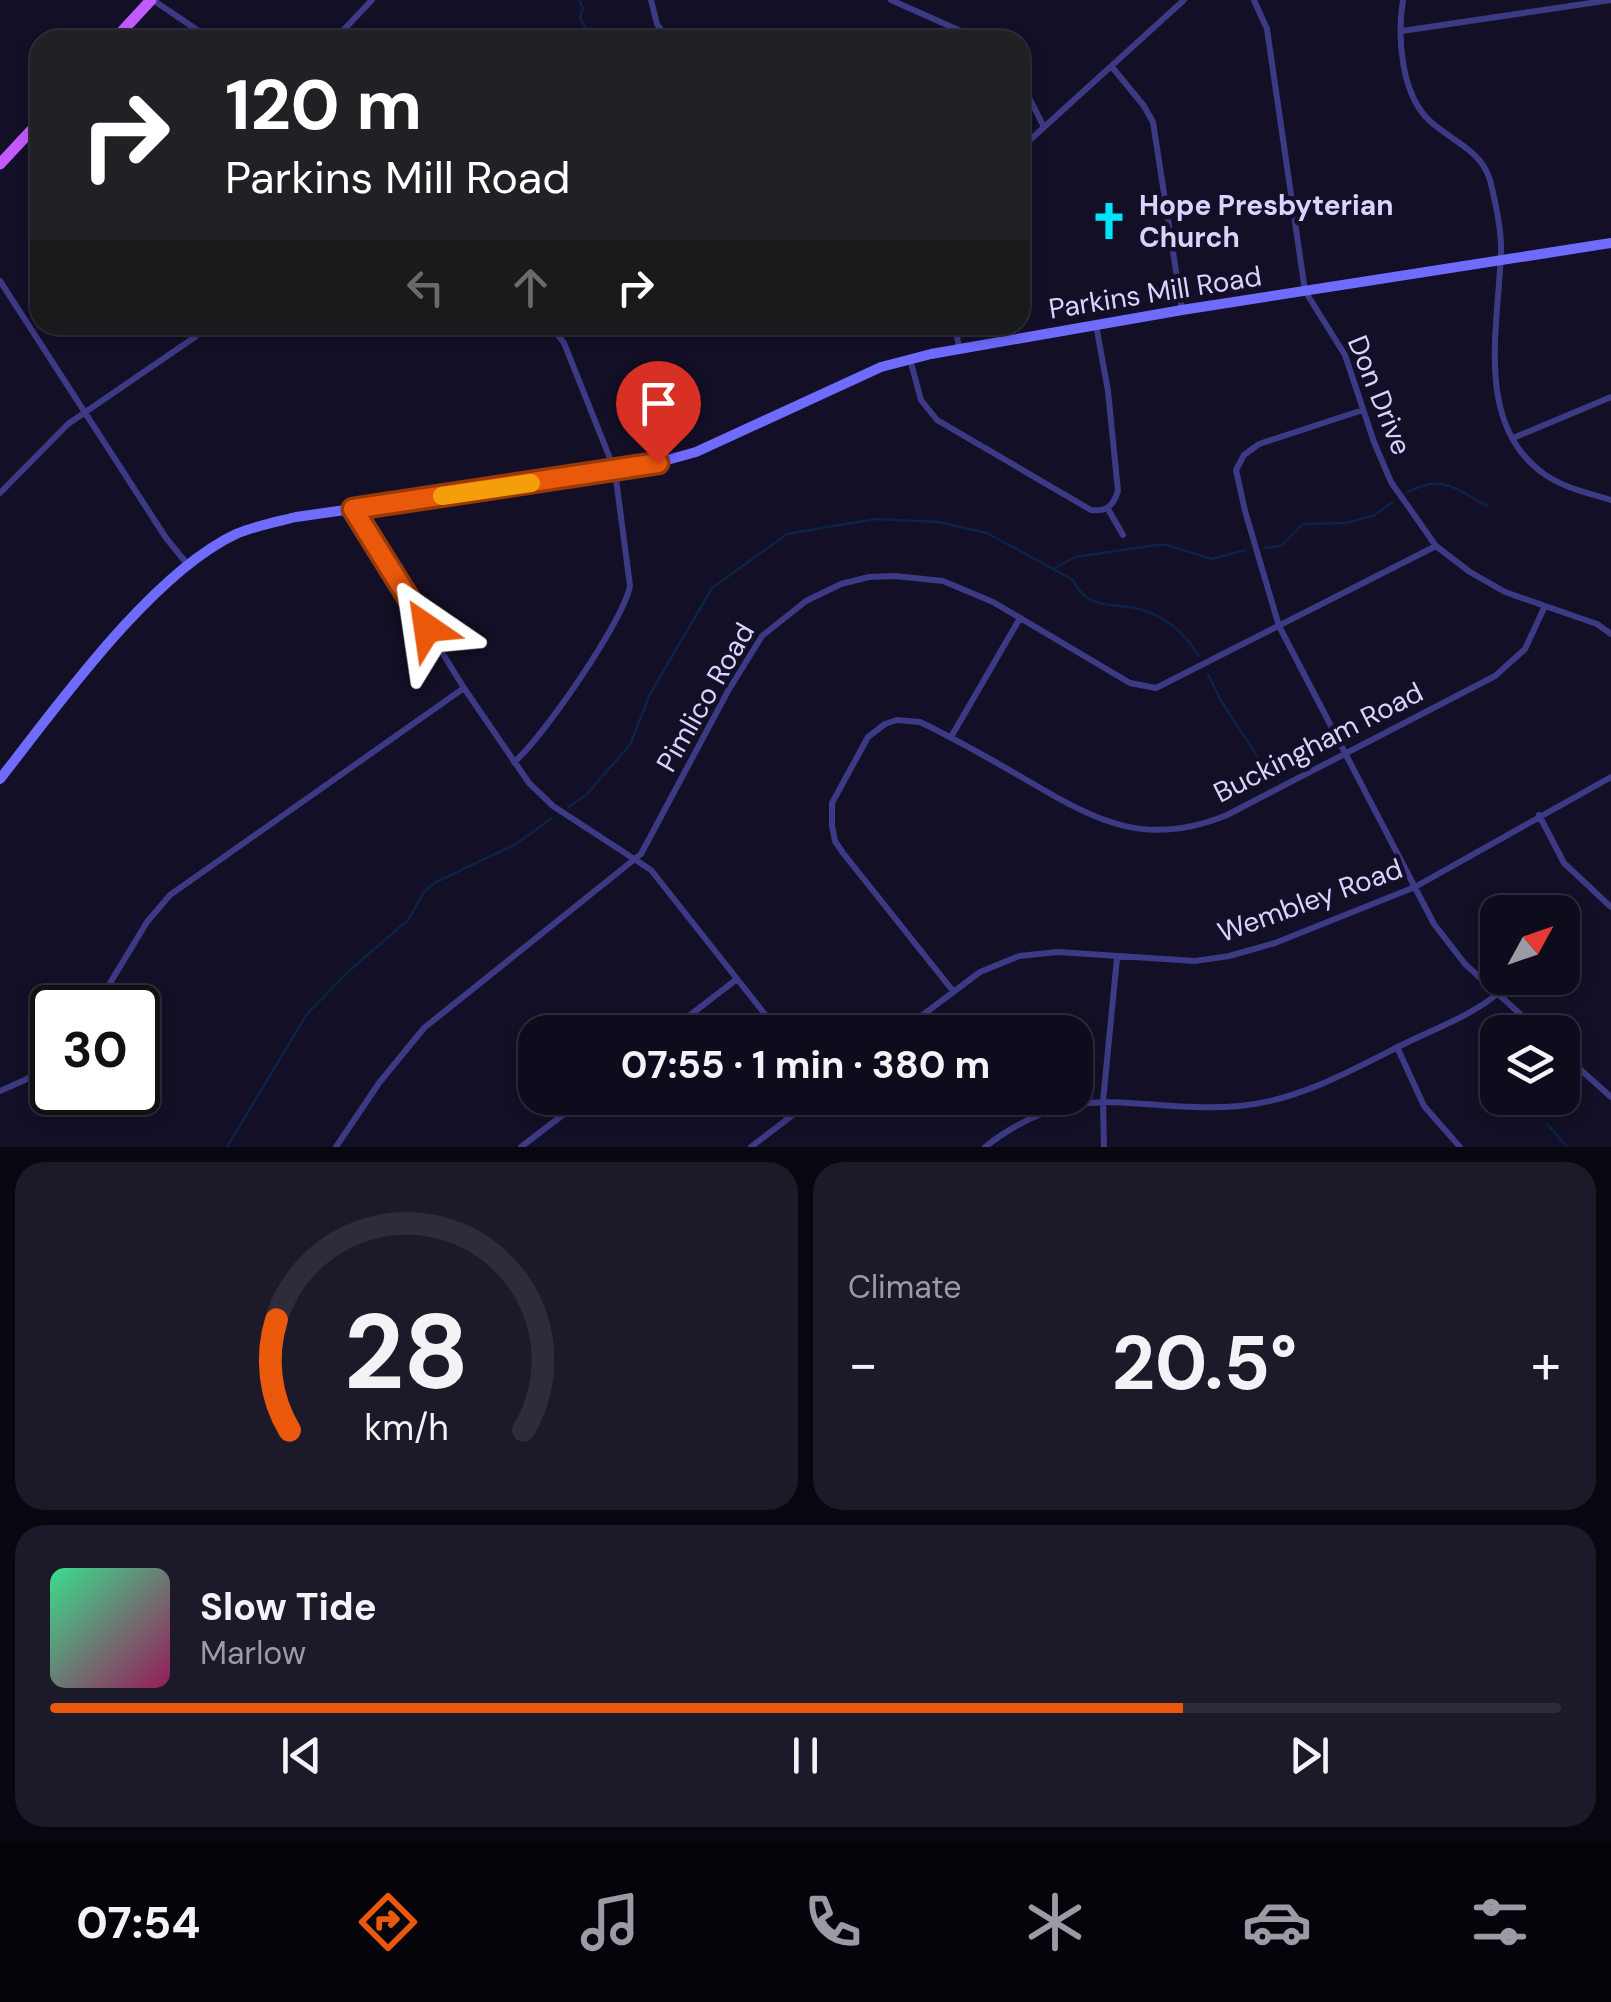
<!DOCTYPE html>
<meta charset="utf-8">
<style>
body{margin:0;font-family:"DM Sans",sans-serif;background:#1c1929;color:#f1f3f6;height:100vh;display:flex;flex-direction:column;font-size:38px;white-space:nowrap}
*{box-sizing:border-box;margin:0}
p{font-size:32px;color:#9b9ba3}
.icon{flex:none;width:55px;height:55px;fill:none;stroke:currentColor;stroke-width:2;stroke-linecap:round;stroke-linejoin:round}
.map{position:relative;height:1147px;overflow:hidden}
.details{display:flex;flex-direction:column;gap:15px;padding:15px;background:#08060f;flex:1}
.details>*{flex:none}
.guide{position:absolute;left:30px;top:30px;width:1000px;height:305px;border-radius:30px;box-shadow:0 5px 15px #0003,0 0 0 2px #2e2b3b;background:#202124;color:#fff;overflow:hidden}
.needle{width:65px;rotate:50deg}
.tools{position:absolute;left:1480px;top:895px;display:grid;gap:20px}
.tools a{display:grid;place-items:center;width:100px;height:100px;border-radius:20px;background:#0e0b1c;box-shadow:0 5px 15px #0003,0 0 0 2px #2e2b3b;font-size:50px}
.speed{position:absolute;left:30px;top:985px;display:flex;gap:20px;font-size:50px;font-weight:700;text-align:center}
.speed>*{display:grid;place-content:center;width:130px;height:130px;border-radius:50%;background:#0e0b1c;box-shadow:0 5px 15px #0003,0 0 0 2px #2e2b3b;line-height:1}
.speed .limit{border:5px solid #111;border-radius:15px;background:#fff;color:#111}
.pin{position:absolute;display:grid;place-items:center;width:85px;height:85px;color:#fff;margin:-102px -42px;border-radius:50% 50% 50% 0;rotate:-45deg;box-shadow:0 0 10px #0007}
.pin .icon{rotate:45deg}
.me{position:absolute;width:110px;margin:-55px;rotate:328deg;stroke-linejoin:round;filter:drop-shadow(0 0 8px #0008)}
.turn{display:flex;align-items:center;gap:35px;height:210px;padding:0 30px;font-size:45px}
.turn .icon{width:130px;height:130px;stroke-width:2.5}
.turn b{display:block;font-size:70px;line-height:85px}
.lanes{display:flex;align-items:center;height:95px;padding:0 30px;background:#0003;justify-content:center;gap:50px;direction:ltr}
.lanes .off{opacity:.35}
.big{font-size:75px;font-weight:700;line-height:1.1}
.details .widget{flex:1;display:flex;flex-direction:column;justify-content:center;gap:15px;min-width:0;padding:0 35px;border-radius:30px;background:#1c1929}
.details .dial{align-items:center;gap:0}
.dial svg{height:260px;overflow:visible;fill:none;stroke:#2e2b3b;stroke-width:7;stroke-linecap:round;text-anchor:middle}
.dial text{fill:#f1f3f6;stroke:none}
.song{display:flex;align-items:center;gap:30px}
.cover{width:120px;height:120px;border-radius:15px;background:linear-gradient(135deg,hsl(150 70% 55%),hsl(330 70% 35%))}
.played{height:10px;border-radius:5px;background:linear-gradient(90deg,#ea580c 75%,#2e2b3b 75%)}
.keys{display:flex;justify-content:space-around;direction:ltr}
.heat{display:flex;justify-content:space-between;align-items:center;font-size:55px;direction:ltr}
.details .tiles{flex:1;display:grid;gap:15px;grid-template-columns:1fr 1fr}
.widget:last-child{grid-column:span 2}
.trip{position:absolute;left:518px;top:1015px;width:575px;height:100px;border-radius:30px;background:#0e0b1c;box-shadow:0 5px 15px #0003,0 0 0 2px #2e2b3b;font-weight:700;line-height:100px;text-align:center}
.dock{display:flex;height:160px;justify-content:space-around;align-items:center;background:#06040b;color:#9b9ba3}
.dock .icon{width:70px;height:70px}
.dock .selected{color:#ea580c}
.dock b{font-size:45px;color:#f1f3f6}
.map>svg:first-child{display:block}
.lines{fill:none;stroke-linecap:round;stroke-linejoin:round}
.stream{stroke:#0c2248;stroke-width:2.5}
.street{stroke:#3d3a85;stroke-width:6}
.secondary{stroke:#6f6bff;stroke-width:10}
.primary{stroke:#c25bff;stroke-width:11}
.route-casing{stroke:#983908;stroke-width:25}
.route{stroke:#ea580c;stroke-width:18}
.slow{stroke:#f59e0b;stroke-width:18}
.labels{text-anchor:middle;stroke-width:9;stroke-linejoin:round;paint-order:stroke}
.poi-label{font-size:28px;font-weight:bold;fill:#d9d4ff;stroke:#130f26;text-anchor:start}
.street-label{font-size:28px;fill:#d9d4ff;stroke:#130f26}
</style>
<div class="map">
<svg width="1611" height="1147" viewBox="0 0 1611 1147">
<rect width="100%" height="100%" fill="#130f26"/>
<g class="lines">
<path class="stream" d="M579,0L583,8L580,18L593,40
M1406,493C1444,472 1456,491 1488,506
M1264,548L1281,546L1303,524L1346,523L1375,515L1393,502
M1055,568L1075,557L1156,545H1167L1212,559L1246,550
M1208,674L1220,699L1265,768
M569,807L585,796L630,745L650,694L712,588L787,534L875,519L938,522L987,533L1073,580C1088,612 1115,602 1143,610C1168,618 1185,634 1199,656
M1547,1124L1567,1147
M227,1147L307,1014L350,970L408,920L424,892L434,883L516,844L552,818"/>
<path class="street" d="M153,0L212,40
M651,0L657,24L668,40
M891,0L981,40
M1254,0L1267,29L1305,291L1345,355L1374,442L1391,482L1436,546L1470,572L1505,592L1597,624L1611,634
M1403,0C1397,37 1401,96 1431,122C1452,141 1481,150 1490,180C1495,200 1501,227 1501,248C1500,319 1473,419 1540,471C1560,487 1587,493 1611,500
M344,30L361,40
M1402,31L1611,0
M334,40L372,0
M1112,67L1144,106L1153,122L1182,310
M1020,80L1044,127
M1020,149L1184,0
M0,281L166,538L188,565
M955,325L959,348
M910,359L921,400L937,420L1091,510C1107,512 1113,506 1118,491L1108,391L1096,325
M1363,410L1259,444L1244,455L1236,470L1245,511L1279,626L1434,924L1465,964L1540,1032
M1513,438L1611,397
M0,493L68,424L195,337L204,325
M1108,509L1123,535
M354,510L464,688L529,783L553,806L651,870L779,1032
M951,737L1020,618
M514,762C542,739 624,620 630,586L615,471L564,343L550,325
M1539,815L1564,863L1611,907
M953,991L843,853L835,841L832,826V803L868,737L885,724L897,720L920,722C958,740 994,761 1030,782C1098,822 1147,848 1227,815L1495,676L1525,649L1544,608
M95,1008L147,922L170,895L464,688
M668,1032L737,979
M900,1032L980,972L1019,956L1058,952L1195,961L1229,956L1275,943L1415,887L1611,777
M1397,1047L1424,1106L1460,1147
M1562,1053L1611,1097
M0,1091L25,1080L52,1062
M336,1147L379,1083L424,1028L641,854L728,691L762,636L806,601L841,584L869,577L895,576L943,581L993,602L1130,683L1156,688L1436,546
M521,1147L585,1098
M751,1147L815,1098
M985,1147C1080,1073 1136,1115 1240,1106C1302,1100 1355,1068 1410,1041C1439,1027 1472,1015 1497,994
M1104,1147L1103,1101L1117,958"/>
<path class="secondary" d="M0,779C58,705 151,574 236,534C255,526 276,522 296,517L638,468L696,452L881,367L931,354L1182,310L1611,243"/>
<path class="primary" d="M114,40L151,0
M0,164L40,121"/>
</g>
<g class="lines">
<g class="route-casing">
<path id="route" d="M427,628L353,509L658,463"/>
</g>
<use href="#route" class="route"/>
<path class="slow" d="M442,496L531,483"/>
</g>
<defs>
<g id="church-bare" transform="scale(3)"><path d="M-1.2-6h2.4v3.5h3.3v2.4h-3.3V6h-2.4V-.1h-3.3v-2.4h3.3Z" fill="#00e5ff" stroke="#130f26" stroke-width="2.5" paint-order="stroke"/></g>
</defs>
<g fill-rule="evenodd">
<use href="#church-bare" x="1109" y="221"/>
</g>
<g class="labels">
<g class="poi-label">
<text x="1139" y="215">Hope Presbyterian<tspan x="1139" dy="32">Church</tspan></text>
</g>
<g class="street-label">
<text transform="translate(1155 292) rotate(-9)" y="10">Parkins Mill Road</text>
<text transform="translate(1380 395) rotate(68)" y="10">Don Drive</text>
<text transform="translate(705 697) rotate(-60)" y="10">Pimlico Road</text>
<text transform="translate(1318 742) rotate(-27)" y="10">Buckingham Road</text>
<text transform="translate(1310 900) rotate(-20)" y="10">Wembley Road</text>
</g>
</g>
</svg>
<div class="tools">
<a><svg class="needle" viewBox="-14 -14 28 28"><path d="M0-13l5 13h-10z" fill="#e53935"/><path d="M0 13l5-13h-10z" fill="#9b9ba3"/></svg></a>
<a><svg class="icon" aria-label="layers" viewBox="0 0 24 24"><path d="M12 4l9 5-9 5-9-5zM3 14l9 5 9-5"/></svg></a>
</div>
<div class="speed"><div class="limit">30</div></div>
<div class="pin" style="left:658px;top:463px;background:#d93025"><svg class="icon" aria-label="arrive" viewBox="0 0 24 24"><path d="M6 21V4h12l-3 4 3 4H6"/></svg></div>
<svg class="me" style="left:427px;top:628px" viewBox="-20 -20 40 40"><path d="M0-17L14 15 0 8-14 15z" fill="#ea580c" stroke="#fff" stroke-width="4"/></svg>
<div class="trip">07:55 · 1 min · 380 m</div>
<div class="guide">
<div class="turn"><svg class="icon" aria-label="right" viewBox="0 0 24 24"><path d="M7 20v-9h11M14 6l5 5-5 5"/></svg><div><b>120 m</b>Parkins Mill Road</div></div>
<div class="lanes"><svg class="icon off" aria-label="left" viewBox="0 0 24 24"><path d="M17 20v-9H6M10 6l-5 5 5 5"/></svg><svg class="icon off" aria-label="ahead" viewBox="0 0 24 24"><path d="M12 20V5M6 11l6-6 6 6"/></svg><svg class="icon" aria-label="right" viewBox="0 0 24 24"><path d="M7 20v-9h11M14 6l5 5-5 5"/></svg></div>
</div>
</div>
<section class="details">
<div class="tiles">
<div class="widget dial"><svg viewBox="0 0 100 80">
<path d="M14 69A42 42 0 1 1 86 69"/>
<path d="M14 69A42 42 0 0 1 10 35" stroke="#ea580c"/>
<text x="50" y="56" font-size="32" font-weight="700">28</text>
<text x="50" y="72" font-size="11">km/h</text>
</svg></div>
<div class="widget"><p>Climate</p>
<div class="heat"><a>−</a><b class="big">20.5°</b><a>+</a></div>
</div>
<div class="widget">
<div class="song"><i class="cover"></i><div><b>Slow Tide</b><p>Marlow</p></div></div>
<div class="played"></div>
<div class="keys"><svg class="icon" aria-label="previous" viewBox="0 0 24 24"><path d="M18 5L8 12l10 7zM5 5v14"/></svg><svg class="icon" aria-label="pause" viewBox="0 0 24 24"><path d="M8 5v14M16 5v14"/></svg><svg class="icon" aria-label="next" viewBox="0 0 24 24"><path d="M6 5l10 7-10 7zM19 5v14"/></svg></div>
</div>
</div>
</section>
<nav class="dock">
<b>07:54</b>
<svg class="icon selected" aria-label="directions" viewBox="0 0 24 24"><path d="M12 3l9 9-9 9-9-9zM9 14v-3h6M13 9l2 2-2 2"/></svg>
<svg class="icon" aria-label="music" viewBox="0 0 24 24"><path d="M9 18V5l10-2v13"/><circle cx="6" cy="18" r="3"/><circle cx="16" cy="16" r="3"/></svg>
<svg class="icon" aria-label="phone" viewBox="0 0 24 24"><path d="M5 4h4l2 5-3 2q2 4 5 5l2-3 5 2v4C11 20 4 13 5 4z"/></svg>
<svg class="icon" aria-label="climate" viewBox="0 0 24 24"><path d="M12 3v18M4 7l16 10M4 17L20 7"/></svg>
<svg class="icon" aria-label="car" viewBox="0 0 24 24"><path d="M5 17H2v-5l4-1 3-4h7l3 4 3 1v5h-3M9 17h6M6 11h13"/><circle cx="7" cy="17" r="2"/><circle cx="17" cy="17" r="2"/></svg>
<svg class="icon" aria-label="filters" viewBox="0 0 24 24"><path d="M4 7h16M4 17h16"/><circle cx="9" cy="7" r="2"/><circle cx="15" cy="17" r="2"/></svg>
</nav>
